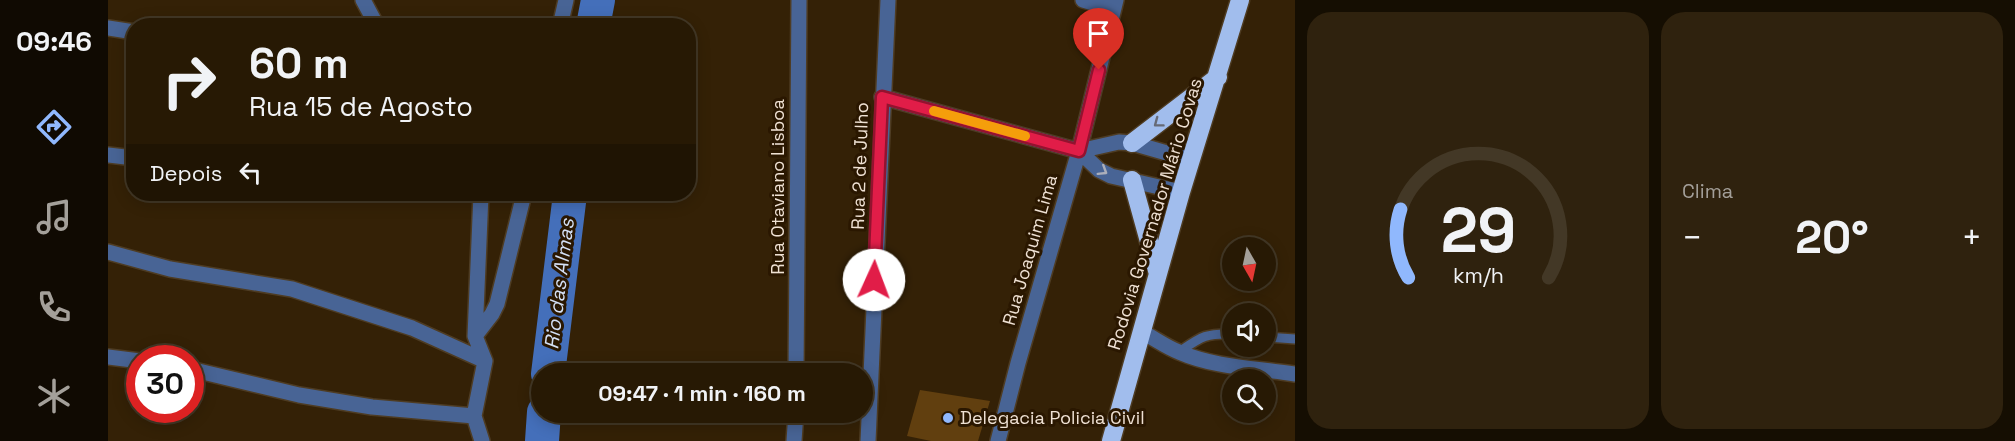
<!DOCTYPE html>
<html lang="pt">
<meta charset="utf-8">
<style>
body{margin:0;font-family:"Space Grotesk",sans-serif;background:#2f220e;color:#f1f3f6;height:100vh;display:flex;flex-direction:column;font-size:22px;white-space:nowrap}
*{box-sizing:border-box;margin:0}
p{font-size:20px;color:#a4a09a}
.icon{flex:none;width:33px;height:33px;fill:none;stroke:currentColor;stroke-width:2;stroke-linecap:round;stroke-linejoin:round}
.map{position:relative;flex:1;overflow:hidden}
.drawer{display:flex;flex-direction:column;gap:12px;padding:12px;background:#150e02;width:720px}
.drawer>*{flex:none}
.guide{position:absolute;left:18px;top:18px;width:570px;height:183px;border-radius:24px;box-shadow:0 3px 15px #0003,0 0 0 2px #433826;background:#271904;color:#f1f3f6;overflow:hidden}
.needle{width:39px;rotate:171deg}
.controls{position:absolute;left:1114px;top:237px;display:grid;gap:12px}
.controls a{display:grid;place-items:center;width:54px;height:54px;border-radius:50%;background:#271904;box-shadow:0 3px 15px #0003,0 0 0 2px #433826;font-size:30px}
.speed{position:absolute;left:18px;top:345px;display:flex;gap:12px;font-size:30px;font-weight:700;text-align:center}
.speed>*{display:grid;place-content:center;width:78px;height:78px;border-radius:50%;background:#271904;box-shadow:0 3px 15px #0003,0 0 0 2px #433826;line-height:1}
.speed .limit{border:9px solid #d22;background:#fff;color:#111}
.pin{position:absolute;display:grid;place-items:center;width:51px;height:51px;color:#fff;margin:-62px -26px;border-radius:50% 50% 50% 0;rotate:-45deg;box-shadow:0 0 6px #0007}
.pin .icon{rotate:45deg}
.me{position:absolute;width:66px;margin:-33px;rotate:2deg;stroke-linejoin:round;filter:drop-shadow(0 0 4px #0008)}
.turn{display:flex;align-items:center;gap:21px;height:126px;padding:0 24px;font-size:27px}
.turn .icon{width:78px;height:78px;stroke-width:2.5}
.turn b{display:block;font-size:42px;line-height:51px}
.then{display:flex;align-items:center;height:57px;padding:0 24px;background:#0003;gap:12px;font-size:22px}
.big{font-size:45px;font-weight:700;line-height:1.1}
.drawer .tile{flex:1;display:flex;flex-direction:column;justify-content:center;gap:9px;min-width:0;padding:0 21px;border-radius:24px;background:#2f220e}
.drawer .dial{align-items:center;gap:0}
.dial svg{height:156px;overflow:visible;fill:none;stroke:#433826;stroke-width:7;stroke-linecap:round;text-anchor:middle}
.dial text{fill:#f1f3f6;stroke:none}
.heat{display:flex;justify-content:space-between;align-items:center;font-size:33px;direction:ltr}
.drawer .tiles{flex:1;display:grid;gap:12px;grid-template-columns:repeat(2,1fr)}
.trip{position:absolute;left:423px;top:363px;width:342px;height:60px;border-radius:30px;background:#271904;box-shadow:0 3px 15px #0003,0 0 0 2px #433826;font-weight:700;line-height:60px;text-align:center}
main{display:flex;flex:1;min-height:0}
.menu{display:flex;flex-direction:column;width:108px;justify-content:space-around;align-items:center;background:#100a02;color:#a4a09a}
.menu .icon{width:42px;height:42px}
.menu .current{color:#90b8fd}
.menu b{font-size:27px;color:#f1f3f6}
.map>svg:first-child{display:block}
.lines{fill:none;stroke-linecap:round;stroke-linejoin:round}
.river{stroke:#446fba;stroke-width:34}
.building{fill:#613f0f}
.lane-casing{stroke:#4e3c23;stroke-width:12}
.street-casing{stroke:#4e3c23;stroke-width:18}
.highway-casing{stroke:#4e3c23;stroke-width:21}
.lane{stroke:#486495;stroke-width:9}
.street{stroke:#486495;stroke-width:15}
.highway{stroke:#a1bded;stroke-width:18}
.oneway{stroke:#666a76}
.oneway2{stroke:#acafba}
.route-casing{stroke:#92132f;stroke-width:15}
.route{stroke:#e11d48;stroke-width:10}
.slow{stroke:#f59e0b;stroke-width:10}
.poi-dot{fill:#90b8fd;stroke:#2a1700;stroke-width:2}
.labels{text-anchor:middle;stroke-width:6;stroke-linejoin:round;paint-order:stroke}
.street-label{font-size:18px;fill:#efe1d3;stroke:#2a1700}
.poi-label{font-size:18px;fill:#efe1d3;stroke:#2a1700;text-anchor:start}
.water-label{font-size:20px;font-style:italic;fill:#d3dff4;stroke:#2a1700}
</style>
<main>
<nav class="menu">
<b>09:46</b>
<svg class="icon current" aria-label="directions" viewBox="0 0 24 24"><path d="M12 3l9 9-9 9-9-9zM9 14v-3h6M13 9l2 2-2 2"/></svg>
<svg class="icon" aria-label="music" viewBox="0 0 24 24"><path d="M9 18V5l10-2v13"/><circle cx="6" cy="18" r="3"/><circle cx="16" cy="16" r="3"/></svg>
<svg class="icon" aria-label="phone" viewBox="0 0 24 24"><path d="M5 4h4l2 5-3 2q2 4 5 5l2-3 5 2v4C11 20 4 13 5 4z"/></svg>
<svg class="icon" aria-label="climate" viewBox="0 0 24 24"><path d="M12 3v18M4 7l16 10M4 17L20 7"/></svg>
</nav>
<div class="map">
<svg width="1187" height="441" viewBox="0 0 1187 441">
<rect width="100%" height="100%" fill="#342106"/>
<g class="lines">
<path class="river" d="M485,26L490,0
M440,374L462,194
M434,441L436,412"/>
</g>
<path class="building" d="M812,390L882,401L870,441H823L799,436Z"/>
<g class="lines">
<g class="lane-casing">
<path id="lane" d="M1158,337L1187,339
M1071,352C1093,337 1097,333 1125,334"/>
</g>
<g class="street-casing">
<path id="street" d="M255,0L269,26
M975,0L1005,9
M452,26L458,0
M0,28L26,32
M774,97L971,151L991,170L1003,176L1073,192
M971,151L1011,142L1024,143L1083,160
M0,155L26,158
M373,194L367,336L377,361L366,416L374,441
M0,252L62,269L184,289L304,328L377,361
M1034,332C1046,338 1058,347 1071,352C1108,368 1148,368 1187,374
M367,336L384,314L389,304L416,194
M0,357L32,361
M82,369L191,395L264,407L366,416
M688,374L691,0
M686,441L688,412
M760,441L780,0
M890,441L910,363L971,151L1008,0"/>
</g>
<g class="highway-casing">
<path id="highway" d="M1024,143L1110,77
M1024,180L1050,274
M1003,441L1073,192L1132,0"/>
</g>
<use href="#lane" class="lane"/>
<use href="#street" class="street"/>
<use href="#highway" class="highway"/>
</g>
<defs><path id="oneway-chevron" d="M-2-3.5L2.5 0L-2 3.5" fill="none" stroke-width="1.6" stroke-linecap="round" stroke-linejoin="round" transform="scale(1.5)"/></defs>
<use class="oneway" href="#oneway-chevron" transform="translate(1050 123) rotate(143)"/>
<use class="oneway2" href="#oneway-chevron" transform="translate(995 171) rotate(32)"/>
<g class="lines">
<g class="route-casing">
<path id="route" d="M766,280L774,97L971,151L991,70"/>
</g>
<use href="#route" class="route"/>
<path class="slow" d="M826,111L917,136"/>
</g>
<circle class="poi-dot" cx="840" cy="418" r="6"/>
<g class="labels">
<g class="street-label">
<text transform="translate(752 166) rotate(-88)" y="6">Rua 2 de Julho</text>
<text transform="translate(670 187) rotate(-90)" y="6">Rua Otaviano Lisboa</text>
<text transform="translate(1047 214) rotate(-73)" y="6">Rodovia Governador Mário Covas</text>
<text transform="translate(922 250) rotate(-74)" y="6">Rua Joaquim Lima</text>
</g>
<g class="poi-label">
<text x="852" y="424">Delegacia Policia Civil</text>
</g>
<g class="water-label">
<text transform="translate(451 284) rotate(-83)" y="7">Rio das Almas</text>
</g>
</g>
</svg>
<div class="controls">
<a><svg class="needle" viewBox="-14 -14 28 28"><path d="M0-13l5 13h-10z" fill="#e53935"/><path d="M0 13l5-13h-10z" fill="#a4a09a"/></svg></a>
<a><svg class="icon" aria-label="sound" viewBox="0 0 24 24"><path d="M4 9h4l5-4v14l-5-4H4zM17 9q2 3 0 6"/></svg></a>
<a><svg class="icon" aria-label="search" viewBox="0 0 24 24"><circle cx="10" cy="10" r="6"/><path d="M15 15l6 6"/></svg></a>
</div>
<div class="speed"><div class="limit">30</div></div>
<div class="pin" style="left:991px;top:70px;background:#d93025"><svg class="icon" aria-label="arrive" viewBox="0 0 24 24"><path d="M6 21V4h12l-3 4 3 4H6"/></svg></div>
<svg class="me" style="left:766px;top:280px" viewBox="-20 -20 40 40"><circle r="19" fill="#fff"/><path d="M0-13L10 11 0 6-10 11z" fill="#e11d48"/></svg>
<div class="trip">09:47 · 1 min · 160 m</div>
<div class="guide">
<div class="turn"><svg class="icon" aria-label="right" viewBox="0 0 24 24"><path d="M7 20v-9h11M14 6l5 5-5 5"/></svg><div><b>60 m</b>Rua 15 de Agosto</div></div>
<div class="then">Depois<svg class="icon" aria-label="left" viewBox="0 0 24 24"><path d="M17 20v-9H6M10 6l-5 5 5 5"/></svg></div>
</div>
</div>
<section class="drawer">
<div class="tiles">
<div class="tile dial"><svg viewBox="0 0 100 80">
<path d="M14 69A42 42 0 1 1 86 69"/>
<path d="M14 69A42 42 0 0 1 10 34" stroke="#90b8fd"/>
<text x="50" y="56" font-size="32" font-weight="700">29</text>
<text x="50" y="72" font-size="11">km/h</text>
</svg></div>
<div class="tile"><p>Clima</p>
<div class="heat"><a>−</a><b class="big">20°</b><a>+</a></div>
</div>
</div>
</section>
</main>
